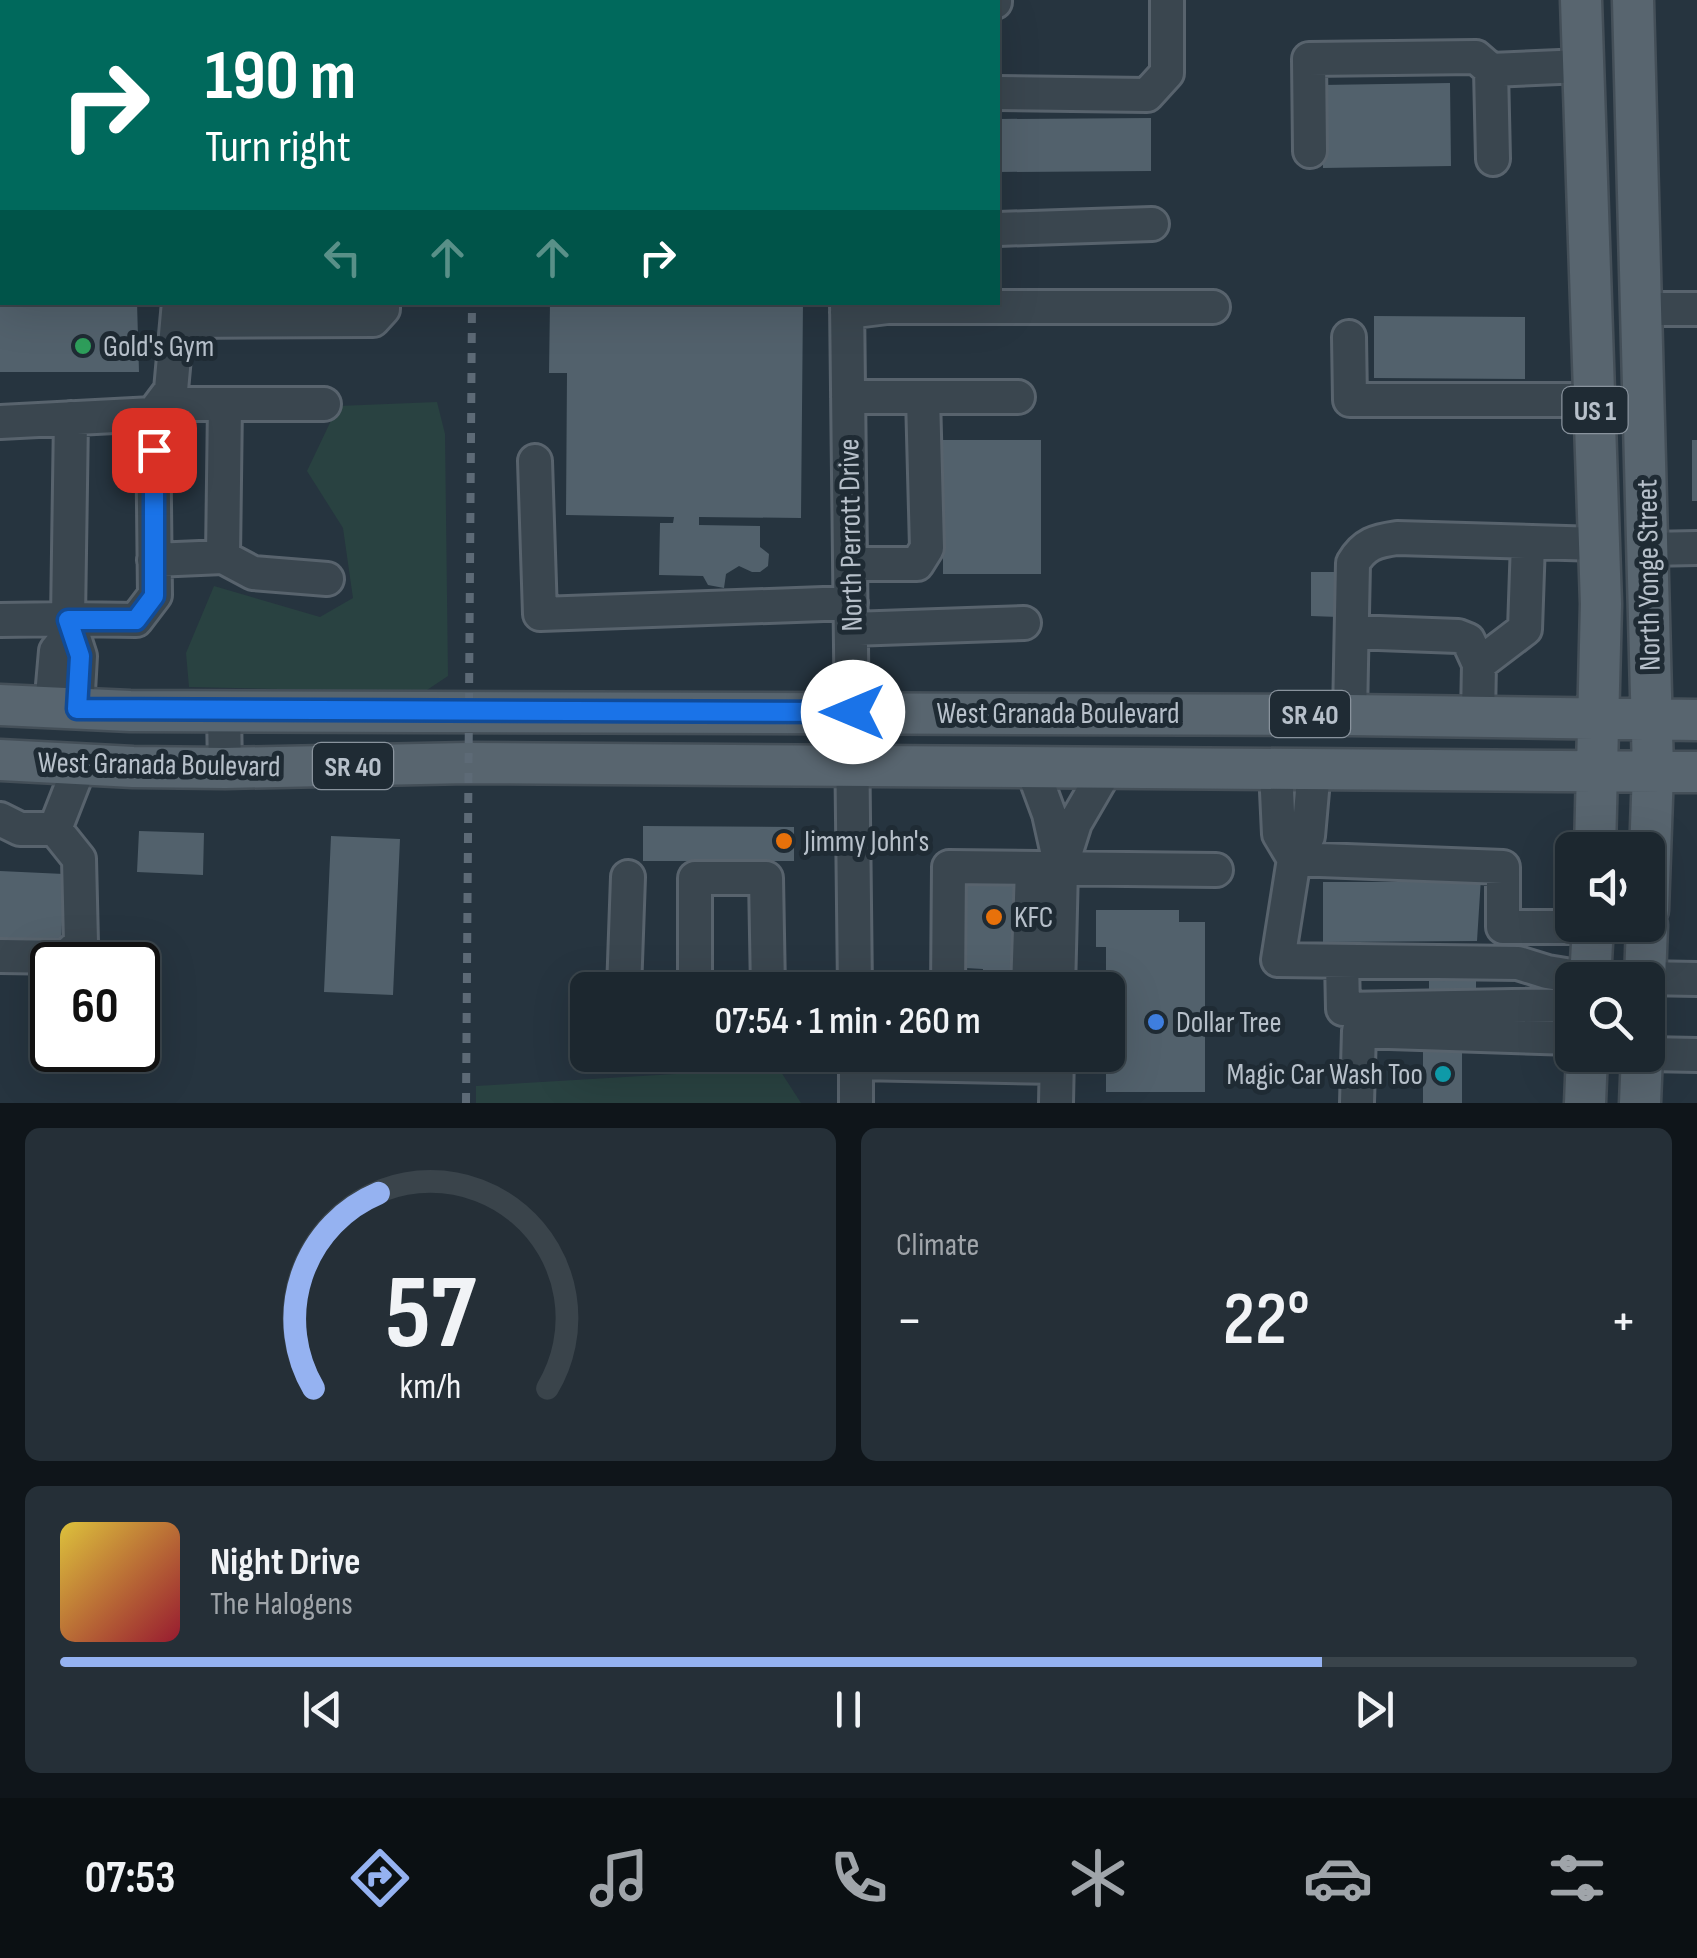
<!DOCTYPE html>
<meta charset="utf-8">
<style>
body{margin:0;font-family:"Sofia Sans Condensed",sans-serif;background:#252f37;color:#f1f3f6;height:100vh;display:flex;flex-direction:column;font-size:38px;white-space:nowrap}
*{box-sizing:border-box;margin:0}
p{font-size:32px;color:#a0a5aa}
.icon{flex:none;width:55px;height:55px;fill:none;stroke:currentColor;stroke-width:2;stroke-linecap:round;stroke-linejoin:round}
.map{position:relative;height:1103px;overflow:hidden}
.details{display:flex;flex-direction:column;gap:25px;padding:25px;background:#0f151a;flex:1}
.details>*{flex:none}
.hud{position:absolute;left:0px;top:0px;width:1000px;height:305px;box-shadow:0 10px 40px #0002,0 0 0 2px #3a444b;background:#00695c;color:#fff;overflow:hidden}
.tools{position:absolute;left:1555px;top:832px;display:grid;gap:20px}
.tools a{display:grid;place-items:center;width:110px;height:110px;border-radius:15px;background:#1c272f;box-shadow:0 10px 40px #0002,0 0 0 2px #3a444b;font-size:50px}
.speed{position:absolute;left:30px;top:942px;display:flex;gap:20px;font-size:50px;font-weight:700;text-align:center}
.speed>*{display:grid;place-content:center;width:130px;height:130px;border-radius:50%;background:#1c272f;box-shadow:0 10px 40px #0002,0 0 0 2px #3a444b;line-height:1}
.speed .limit{border:5px solid #111;border-radius:15px;background:#fff;color:#111}
.pin{position:absolute;display:grid;place-items:center;width:85px;height:85px;color:#fff;margin:-42px;border-radius:20px;box-shadow:0 5px 15px #0006}
.me{position:absolute;width:110px;margin:-55px;rotate:270deg;stroke-linejoin:round;filter:drop-shadow(0 0 8px #0008)}
.turn{display:flex;align-items:center;gap:35px;height:210px;padding:0 40px;font-size:45px}
.turn .icon{width:130px;height:130px;stroke-width:2.5}
.turn b{display:block;font-size:70px;line-height:85px}
.lanes{display:flex;align-items:center;height:95px;padding:0 40px;background:#0003;justify-content:center;gap:50px;direction:ltr}
.lanes .off{opacity:.35}
.big{font-size:75px;font-weight:600;line-height:1.1}
.details .card{flex:1;display:flex;flex-direction:column;justify-content:center;gap:15px;min-width:0;padding:0 35px;border-radius:15px;background:#252f37}
.details .dial{align-items:center;gap:0}
.dial svg{height:260px;overflow:visible;fill:none;stroke:#3a444b;stroke-width:7;stroke-linecap:round;text-anchor:middle}
.dial text{fill:#f1f3f6;stroke:none}
.song{display:flex;align-items:center;gap:30px}
.cover{width:120px;height:120px;border-radius:15px;background:linear-gradient(135deg,hsl(50 70% 55%),hsl(350 70% 35%))}
.played{height:10px;border-radius:5px;background:linear-gradient(90deg,#95b2f1 80%,#3a444b 80%)}
.keys{display:flex;justify-content:space-around;direction:ltr}
.heat{display:flex;justify-content:space-between;align-items:center;font-size:55px;direction:ltr}
.details .tiles{flex:1;display:grid;gap:25px;grid-template-columns:1fr 1fr}
.card:last-child{grid-column:span 2}
.trip{position:absolute;left:570px;top:972px;width:555px;height:100px;border-radius:15px;background:#1c272f;box-shadow:0 10px 40px #0002,0 0 0 2px #3a444b;font-weight:600;line-height:100px;text-align:center}
.tab-bar{display:flex;height:160px;justify-content:space-around;align-items:center;background:#0b1013;color:#a0a5aa}
.tab-bar .icon{width:70px;height:70px}
.tab-bar .on{color:#95b2f1}
.tab-bar b{font-size:45px;color:#f1f3f6}
.map>svg:first-child{display:block}
.green{fill:#294241}
.building{fill:#52616c}
.lines{fill:none;stroke-linecap:round;stroke-linejoin:round}
.minor-casing{stroke:#58636d;stroke-width:38}
.major-casing{stroke:#444f58;stroke-width:45}
.minor{stroke:#3a464f;stroke-width:32}
.major{stroke:#58656f;stroke-width:40}
.rail{stroke:#5d6a76;stroke-width:8;stroke-dasharray:10 10;stroke-linecap:butt}
.route-casing{stroke:#114b97;stroke-width:25}
.route{stroke:#1a73e8;stroke-width:18}
.leisure-dot{fill:#2e9e5b;stroke:#1f2b34;stroke-width:4}
.food-dot{fill:#e8710a;stroke:#1f2b34;stroke-width:4}
.shop-dot{fill:#3f7fe0;stroke:#1f2b34;stroke-width:4}
.culture-dot{fill:#0f9aa8;stroke:#1f2b34;stroke-width:4}
.labels{text-anchor:middle;stroke-width:10;stroke-linejoin:round;paint-order:stroke}
.shield{fill:#1f2b34;stroke:#89939d;stroke-width:2.5}
.shield-label{font-size:28px;font-weight:bold;fill:#b7c0ca}
.poi-label{font-size:30px;fill:#b7c0ca;stroke:#1f2b34;text-anchor:start}
.street-label{font-size:30px;fill:#b7c0ca;stroke:#1f2b34}
</style>
<div class="map">
<svg width="1697" height="1103" viewBox="0 0 1697 1103">
<rect width="100%" height="100%" fill="#26343f"/>
<path class="green" d="M437,402L445,434L448,676L424,692L189,687L186,653L214,586L320,617L353,598L343,528L307,471L338,406Z
M709,1072H781L801,1103H476V1086Z"/>
<path class="building" d="M1450,83L1451,166L1323,168L1321,85Z
M1151,118V171L998,172V119Z
M0,302H137L139,372H0Z
M550,302H803L801,518L699,517V525L760,526V547L769,554L768,566L760,572H752L739,566L726,574L724,588L708,585L703,576L659,575L660,523H673L674,517L566,515L567,373H549Z
M1374,316L1525,317V379L1374,378Z
M943,440H1041V574H943V546H911L910,513H943Z
M1692,440H1697V501H1692Z
M1311,572H1338V617L1311,616Z
M643,826L794,827V861H643Z
M139,831L204,833L203,875L137,872Z
M331,836L400,839L393,995L324,992Z
M0,871L64,874L61,946L0,943Z
M1454,878H1481L1477,941L1323,942V882H1454Z
M967,879L1016,880L1014,979H982L983,969L966,968Z
M1096,910H1179V922H1205V1092H1106V947H1096Z
M1429,972L1476,973V1001L1429,1000Z
M138,994H156V1047L138,1046Z
M1423,1045H1462V1103H1423Z"/>
<g class="lines">
<g class="minor-casing">
<path id="minor" d="M842,0V2
M709,2V0
M995,2V0
M998,93L1147,95L1167,73V0
M1310,151L1309,59L1476,57L1491,70
M1493,159L1491,70L1583,66
M998,229L1152,224
M847,302L855,990
M1641,309H1697
M847,312L887,307H1213
M179,321L373,320L383,309V302
M1349,337L1350,400H1595
M848,397H1018
M161,404H225L223,557L253,573L327,579
M225,404H324
M71,418L68,619L136,620L155,595L153,414
M0,422L153,414L171,390L179,302
M535,461L540,614L851,603
M1648,549L1697,548
M154,560L223,557
M851,564H917L927,548L923,397
M0,620L68,619L80,656L77,709
M851,629L1024,623
M1352,632L1458,636L1468,640L1479,664L1478,716
M1479,664L1525,629L1528,542
M51,708L56,651L70,634
M224,712L225,768
M1350,715L1353,563C1364,544 1376,541 1397,538L1599,544
M1032,768L1049,814L1061,868L1058,990
M1314,769L1308,836L1294,859L1503,867V927H1593
M1276,770L1279,834L1294,859L1278,960L1518,963L1547,972L1590,979
M0,819L20,829H55L80,765
M1062,864L1075,823L1107,768
M0,956L66,957L81,943L79,859L55,829
M1342,961L1343,1009L1572,1005
M1642,978L1697,979
M624,990L628,877
M695,990V878H766L768,990
M948,990L949,867L1216,870
M1028,990L1032,868
M1648,1054L1697,1055
M856,1055V1103
M856,1063L1057,1067
M1056,1103L1057,1055
M1357,1103L1359,1031L1572,1038"/>
</g>
<g class="major-casing">
<path id="major" d="M1581,0L1601,604L1595,850
M1633,0L1653,771L1648,910
M0,705L130,711L1350,715L1697,720
M0,760L133,767L225,768L468,763L1697,772
M1590,980L1593,925
M1645,980L1647,925
M1585,1103L1587,1055
M1640,1103L1642,1055"/>
</g>
<use href="#minor" class="minor"/>
<use href="#major" class="major"/>
<path class="rail" d="M474,2V0
M466,1103L472,302"/>
</g>
<g class="lines">
<g class="route-casing">
<path id="route" d="M154,450V596L136,620H68L80,656L77,709L853,712"/>
</g>
<use href="#route" class="route"/>
</g>
<circle class="leisure-dot" cx="83" cy="346" r="10"/>
<g class="food-dot">
<circle cx="784" cy="841" r="10"/>
<circle cx="994" cy="917" r="10"/>
</g>
<circle class="shop-dot" cx="1156" cy="1022" r="10"/>
<circle class="culture-dot" cx="1443" cy="1074" r="10"/>
<g class="labels">
<g class="shield">
<rect x="1562.5" y="387" width="65" height="46" rx="8"/>
<rect x="1270" y="691" width="80" height="46" rx="8"/>
<rect x="313" y="743" width="80" height="46" rx="8"/>
</g>
<g class="shield-label">
<text x="1595" y="420">US 1</text>
<text x="1310" y="724">SR 40</text>
<text x="353" y="776">SR 40</text>
</g>
<g class="poi-label">
<text x="103" y="356">Gold's Gym</text>
<text x="804" y="851">Jimmy John's</text>
<text x="1014" y="927">KFC</text>
<text x="1176" y="1032">Dollar Tree</text>
<text x="1423" y="1084" text-anchor="end">Magic Car Wash Too</text>
</g>
<g class="street-label">
<text transform="translate(850 535) rotate(-91)" y="10">North Perrott Drive</text>
<text transform="translate(1648 575) rotate(-91)" y="10">North Yonge Street</text>
<text x="1058" y="723">West Granada Boulevard</text>
<text transform="translate(159 764) rotate(1)" y="10">West Granada Boulevard</text>
</g>
</g>
</svg>
<div class="tools">
<a><svg class="icon" aria-label="sound" viewBox="0 0 24 24"><path d="M4 9h4l5-4v14l-5-4H4zM17 9q2 3 0 6"/></svg></a>
<a><svg class="icon" aria-label="search" viewBox="0 0 24 24"><circle cx="10" cy="10" r="6"/><path d="M15 15l6 6"/></svg></a>
</div>
<div class="speed"><div class="limit">60</div></div>
<div class="pin" style="left:154px;top:450px;background:#d93025"><svg class="icon" aria-label="arrive" viewBox="0 0 24 24"><path d="M6 21V4h12l-3 4 3 4H6"/></svg></div>
<svg class="me" style="left:853px;top:712px" viewBox="-20 -20 40 40"><circle r="19" fill="#fff"/><path d="M0-13L10 11 0 6-10 11z" fill="#1a73e8"/></svg>
<div class="trip">07:54 · 1 min · 260 m</div>
<div class="hud">
<div class="turn"><svg class="icon" aria-label="right" viewBox="0 0 24 24"><path d="M7 20v-9h11M14 6l5 5-5 5"/></svg><div><b>190 m</b>Turn right</div></div>
<div class="lanes"><svg class="icon off" aria-label="left" viewBox="0 0 24 24"><path d="M17 20v-9H6M10 6l-5 5 5 5"/></svg><svg class="icon off" aria-label="ahead" viewBox="0 0 24 24"><path d="M12 20V5M6 11l6-6 6 6"/></svg><svg class="icon off" aria-label="ahead" viewBox="0 0 24 24"><path d="M12 20V5M6 11l6-6 6 6"/></svg><svg class="icon" aria-label="right" viewBox="0 0 24 24"><path d="M7 20v-9h11M14 6l5 5-5 5"/></svg></div>
</div>
</div>
<section class="details">
<div class="tiles">
<div class="card dial"><svg viewBox="0 0 100 80">
<path d="M14 69A42 42 0 1 1 86 69"/>
<path d="M14 69A42 42 0 0 1 34 9" stroke="#95b2f1"/>
<text x="50" y="56" font-size="32" font-weight="700">57</text>
<text x="50" y="72" font-size="11">km/h</text>
</svg></div>
<div class="card"><p>Climate</p>
<div class="heat"><a>−</a><b class="big">22°</b><a>+</a></div>
</div>
<div class="card">
<div class="song"><i class="cover"></i><div><b>Night Drive</b><p>The Halogens</p></div></div>
<div class="played"></div>
<div class="keys"><svg class="icon" aria-label="previous" viewBox="0 0 24 24"><path d="M18 5L8 12l10 7zM5 5v14"/></svg><svg class="icon" aria-label="pause" viewBox="0 0 24 24"><path d="M8 5v14M16 5v14"/></svg><svg class="icon" aria-label="next" viewBox="0 0 24 24"><path d="M6 5l10 7-10 7zM19 5v14"/></svg></div>
</div>
</div>
</section>
<nav class="tab-bar">
<b>07:53</b>
<svg class="icon on" aria-label="directions" viewBox="0 0 24 24"><path d="M12 3l9 9-9 9-9-9zM9 14v-3h6M13 9l2 2-2 2"/></svg>
<svg class="icon" aria-label="music" viewBox="0 0 24 24"><path d="M9 18V5l10-2v13"/><circle cx="6" cy="18" r="3"/><circle cx="16" cy="16" r="3"/></svg>
<svg class="icon" aria-label="phone" viewBox="0 0 24 24"><path d="M5 4h4l2 5-3 2q2 4 5 5l2-3 5 2v4C11 20 4 13 5 4z"/></svg>
<svg class="icon" aria-label="climate" viewBox="0 0 24 24"><path d="M12 3v18M4 7l16 10M4 17L20 7"/></svg>
<svg class="icon" aria-label="car" viewBox="0 0 24 24"><path d="M5 17H2v-5l4-1 3-4h7l3 4 3 1v5h-3M9 17h6M6 11h13"/><circle cx="7" cy="17" r="2"/><circle cx="17" cy="17" r="2"/></svg>
<svg class="icon" aria-label="filters" viewBox="0 0 24 24"><path d="M4 7h16M4 17h16"/><circle cx="9" cy="7" r="2"/><circle cx="15" cy="17" r="2"/></svg>
</nav>
